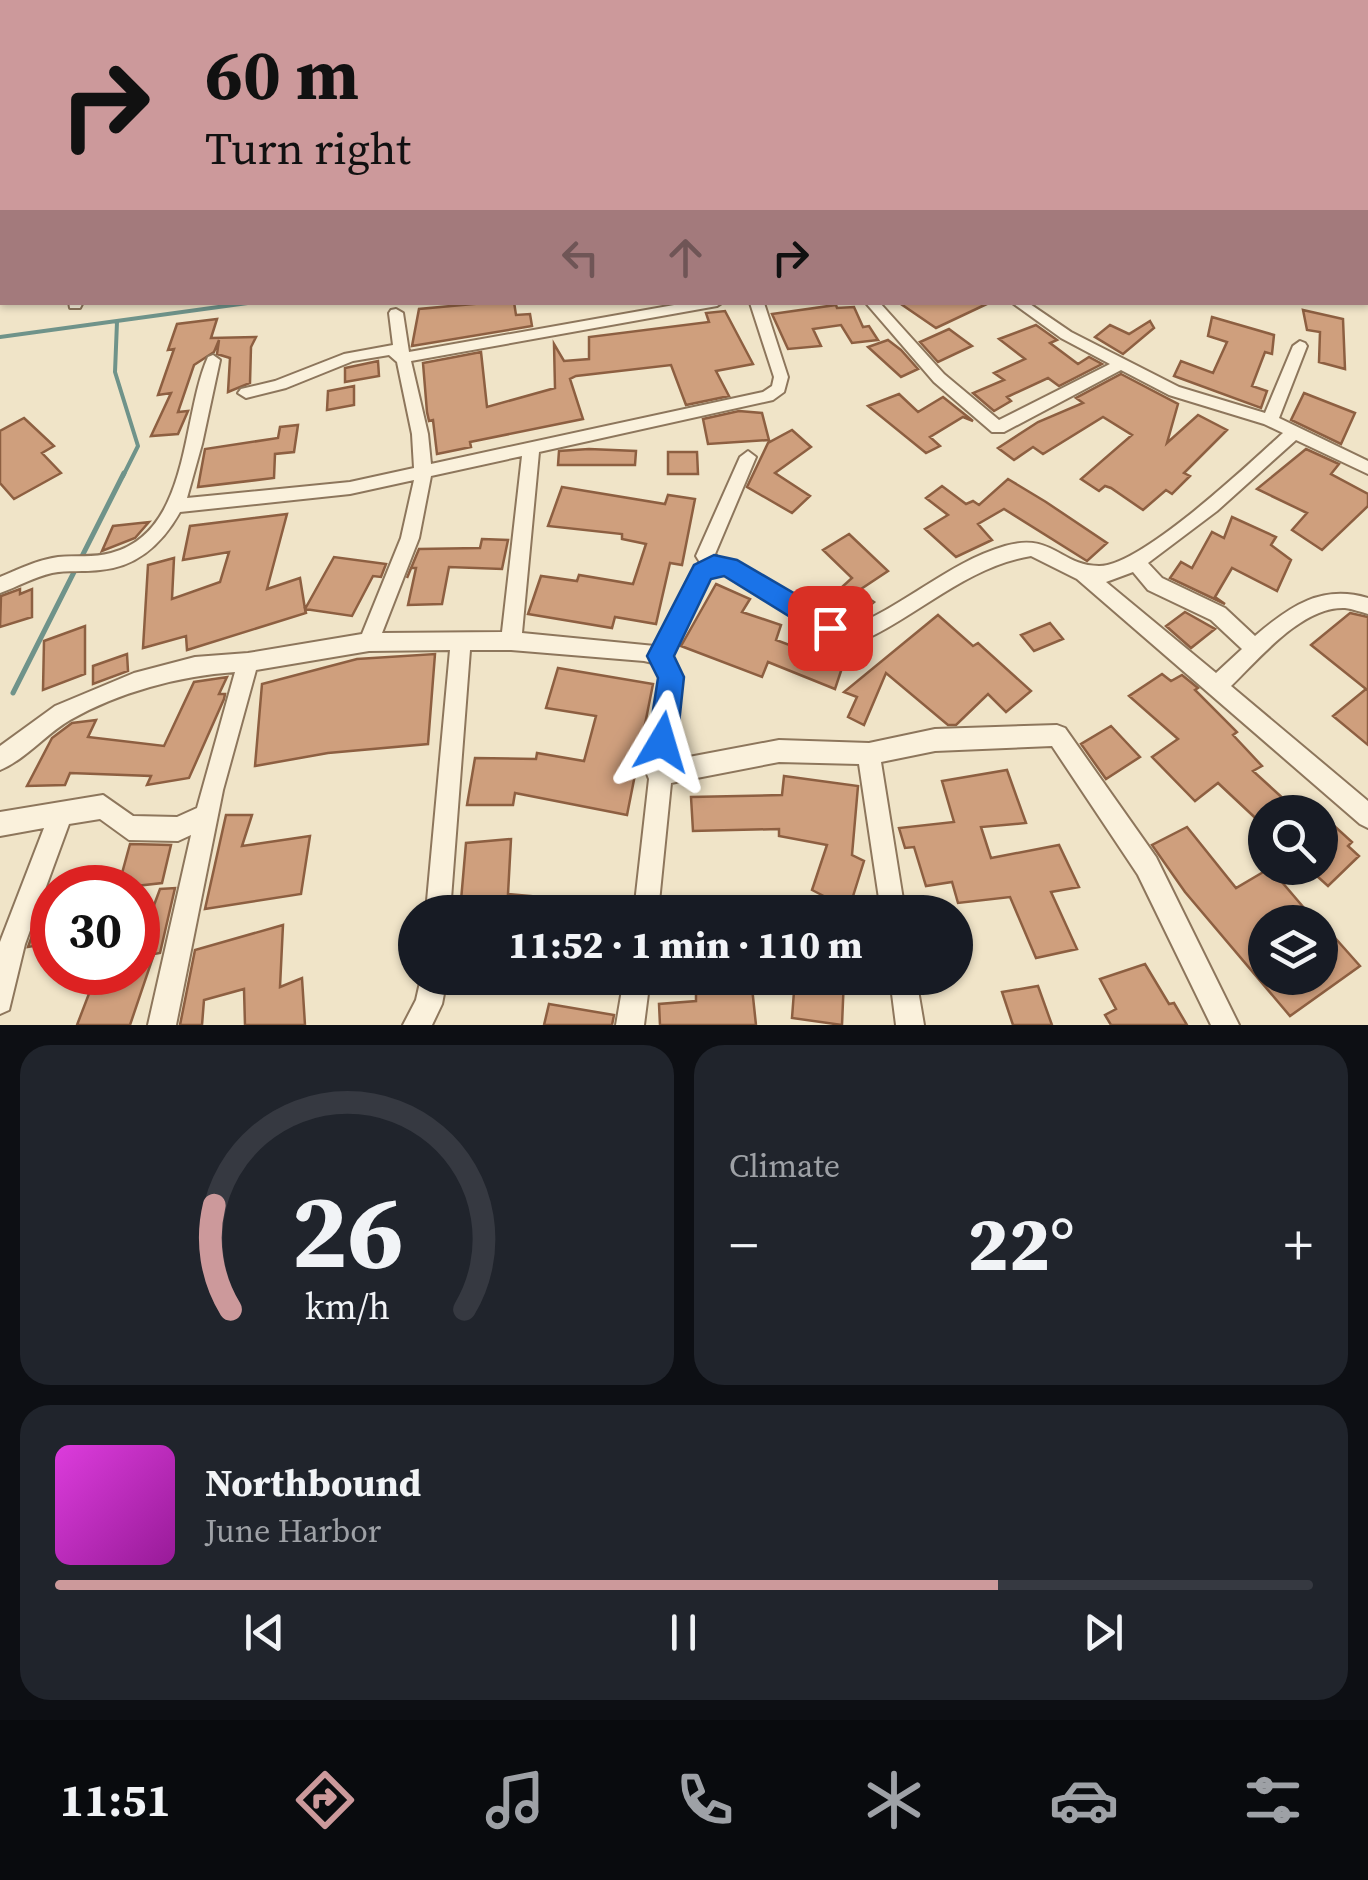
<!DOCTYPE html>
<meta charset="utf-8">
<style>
body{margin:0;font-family:"Source Serif 4",serif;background:#20242c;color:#f1f3f6;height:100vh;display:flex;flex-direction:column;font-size:38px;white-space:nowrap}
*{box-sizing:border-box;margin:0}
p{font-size:32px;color:#9ea1a6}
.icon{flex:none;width:55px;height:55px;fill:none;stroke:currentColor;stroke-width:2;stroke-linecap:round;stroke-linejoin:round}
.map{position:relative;height:1025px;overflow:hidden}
.panel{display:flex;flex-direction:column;gap:20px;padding:20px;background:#0d0f14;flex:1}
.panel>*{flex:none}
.banner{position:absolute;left:0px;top:0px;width:1370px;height:305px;box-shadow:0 2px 8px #0004;background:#cc999b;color:#111;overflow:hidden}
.buttons{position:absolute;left:1248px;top:795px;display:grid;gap:20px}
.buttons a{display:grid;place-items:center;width:90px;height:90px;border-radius:50%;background:#171b24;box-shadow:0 2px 8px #0004;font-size:50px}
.speed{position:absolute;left:30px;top:865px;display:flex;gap:20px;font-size:50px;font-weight:700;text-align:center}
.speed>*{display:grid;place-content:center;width:130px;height:130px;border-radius:50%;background:#171b24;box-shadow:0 2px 8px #0004;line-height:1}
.speed .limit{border:15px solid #d22;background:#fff;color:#111}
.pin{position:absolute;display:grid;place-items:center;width:85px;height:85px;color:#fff;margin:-42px;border-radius:20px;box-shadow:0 5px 15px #0006}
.me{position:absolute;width:110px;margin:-55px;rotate:7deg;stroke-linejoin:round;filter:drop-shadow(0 0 8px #0008)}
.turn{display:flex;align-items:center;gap:35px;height:210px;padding:0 40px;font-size:45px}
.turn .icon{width:130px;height:130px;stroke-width:2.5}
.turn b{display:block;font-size:70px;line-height:85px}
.lanes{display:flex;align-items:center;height:95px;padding:0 40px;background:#0003;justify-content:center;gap:50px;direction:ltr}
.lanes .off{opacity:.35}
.big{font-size:75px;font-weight:800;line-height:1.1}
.panel .widget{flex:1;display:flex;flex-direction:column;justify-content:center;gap:15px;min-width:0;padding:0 35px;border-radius:30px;background:#20242c}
.panel .dial{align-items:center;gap:0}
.dial svg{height:260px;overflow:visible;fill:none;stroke:#363941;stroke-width:7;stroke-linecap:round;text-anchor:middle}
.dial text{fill:#f1f3f6;stroke:none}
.song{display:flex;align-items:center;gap:30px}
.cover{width:120px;height:120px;border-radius:15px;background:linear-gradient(135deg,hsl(300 70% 55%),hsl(300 70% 35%))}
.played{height:10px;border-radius:5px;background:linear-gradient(90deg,#cc999b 75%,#363941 75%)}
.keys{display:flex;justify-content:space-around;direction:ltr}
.heat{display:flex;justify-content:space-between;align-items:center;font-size:55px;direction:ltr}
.panel .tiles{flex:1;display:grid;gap:20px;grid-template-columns:1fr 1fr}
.widget:last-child{grid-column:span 2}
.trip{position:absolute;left:398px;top:895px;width:575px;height:100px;border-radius:50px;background:#171b24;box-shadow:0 2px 8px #0004;font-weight:800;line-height:100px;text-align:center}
.tabs{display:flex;height:160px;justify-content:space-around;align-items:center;background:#090b0e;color:#9ea1a6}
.tabs .icon{width:70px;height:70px}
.tabs .on{color:#cc999b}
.tabs b{font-size:45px;color:#f1f3f6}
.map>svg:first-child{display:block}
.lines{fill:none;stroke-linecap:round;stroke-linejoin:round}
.stream-far1{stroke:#6f938a;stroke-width:4}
.stream{stroke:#6f938a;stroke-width:5}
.building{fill:#cf9f7d;stroke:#8d5f41;stroke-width:2.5}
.minor-casing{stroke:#8d765c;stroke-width:4}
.minor{fill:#faf1dc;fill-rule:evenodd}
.route{fill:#1a73e8;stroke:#114b97;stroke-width:2.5}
</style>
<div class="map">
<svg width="1368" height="1025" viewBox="0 0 1368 1025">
<rect width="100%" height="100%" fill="#f0e4c8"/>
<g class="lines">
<path class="stream-far1" d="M117,322L115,372L138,446L123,476
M0,337L255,302"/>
<path class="stream" d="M13,693L124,473"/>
</g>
<path class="building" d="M495,302H514L516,315L530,314L532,326L412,346L419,309Z
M898,302H991L936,328Z
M836,305L837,308L854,307L863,327L869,326L878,340L852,343L841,325L813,329L821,346L788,349L772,314Z
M1303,310L1343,319L1345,369L1319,362L1320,332L1307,330Z
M725,311L753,364L716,371L729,396L686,405L671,365L576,376L570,379L583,419L470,442L471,447L437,454L433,420L429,421L427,412L423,363L481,352L487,407L555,388L554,344L564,361L589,359V337L709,322L706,313Z
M1212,317L1274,335L1272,354L1265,352L1252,386L1267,391L1261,408L1174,376L1181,361L1213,373L1227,342L1208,336Z
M217,319L211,338L256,337L251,347L250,383L228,392L230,358L217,354L219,340L214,352L194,365L178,412L188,411L178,434L151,436L171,393L158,395L174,349L168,350L177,324Z
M1150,321L1154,328L1123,354L1095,337L1110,325L1129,334Z
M1036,325L1057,340L1050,343L1078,364L1089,357L1102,364L1059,386L1048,378L1007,397L1011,401L994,411L973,393L1004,380L994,373L1025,359L999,339Z
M949,329L972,346L938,362L920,342Z
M888,340L901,350L918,369L901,377L868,347Z
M378,361L379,376L345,382V368Z
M1121,374L1178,404L1167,443L1198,415L1227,430L1184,473L1190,476L1172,494L1166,490L1143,510L1111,488L1105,486L1099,491L1081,479L1132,435L1103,417L1043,454L1033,447L1014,460L998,448L1038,422L1083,403L1076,398Z
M354,386V405L327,410L328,391Z
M1304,393L1355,413L1341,444L1291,420Z
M899,394L918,412L943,397L973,421L963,417L930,437L940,446L926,453L868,406Z
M739,411L762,413L769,440L708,444L703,419Z
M24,418L54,446L42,453L61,473L14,499L0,483V431Z
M298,425L294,452L275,454L274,478L198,487L205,449L278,438L280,427Z
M792,430L811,447L775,473L810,496L792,513L747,487L768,443Z
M589,449L636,451L635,465H558L559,451Z
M1306,449L1339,464L1331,474L1368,494V506L1322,550L1292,530L1307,513L1257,489Z
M668,452H697L698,474H668Z
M1008,479L1046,502L1107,543L1087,561L1004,509L978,524L992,540L956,557L925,529L948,515L926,498L942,486L966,504L973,501L979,505Z
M562,487L665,504L668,495L695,499L682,565L670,563L656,624L615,617L612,628L528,614L541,576L577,581L579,575L633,584L646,544L622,539V534L548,526Z
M287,514L267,589L300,578L305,609L334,557L386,564L381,577L373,576L352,616L305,609L306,613L187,650L186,636L143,648L148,565L174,558L172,599L220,582L229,552L183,560L190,526Z
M1232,517L1276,537L1271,545L1291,560L1277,591L1232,568L1215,597L1225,604L1170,578L1181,562L1192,568L1212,532L1224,538Z
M149,522L135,538L102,551L113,526Z
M849,534L888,571L858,591L874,602L848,624L820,607L852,578L823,550Z
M482,539L508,540L502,569L449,567L442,604L408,605L416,568H411L407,578L419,549L480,548Z
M716,584L750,599L742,612L781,625L776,640L843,665L835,689L768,662L762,677L681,646Z
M20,589V594L32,589V617L0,627L1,596Z
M1185,612L1215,629L1191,648L1166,626Z
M1350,613L1368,617V745L1333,716L1366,689L1311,645Z
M938,615L973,646L978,643L1031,691L1006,712L988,694L956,725H948L886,673L864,725L848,717L857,697L844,692Z
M1050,623L1063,639L1034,651L1021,635Z
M85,626V674L43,690L44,641Z
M127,654L128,671L93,684V666Z
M435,654L428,744L328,753L255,766L262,684L357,659Z
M558,668L653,684L627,815L515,793L513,805H467L475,758L536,759L537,753L584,761L596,716L546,708Z
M1162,674L1171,681L1182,675L1198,688L1195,690L1237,732L1233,735L1262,766L1253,771L1298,812H1265V827L1218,783L1195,801L1152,757L1178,739L1129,696Z
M227,677L219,694H225L224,699L189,778L147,785L151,776L70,773L65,785L27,786L52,738L72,723L96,720L88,737L164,746L194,682Z
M1111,726L1140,757L1106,779L1081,744Z
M1007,770L1026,823L981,827L991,858L1059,845L1079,887L1051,892L1077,949L1036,958L1010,897L958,903L952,882L926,886L914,847L905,848L899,828L954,822L942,781Z
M784,776L858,786L852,855L864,861L849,909L812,890L827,845L779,836V829L693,831L691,797L782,795Z
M1320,813L1352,842L1348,846L1359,856L1328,886L1308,868H1320Z
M226,815H252L242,846L310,836L301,894L205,909Z
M1187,827L1236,888L1270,868L1316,922H1265V978H1320V921L1360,966L1290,1016L1185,892L1152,845Z
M511,839L508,894L595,902L594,912H460L466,843Z
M130,844L171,845L162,883L118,888Z
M175,888L160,953L154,954L130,1025H77L95,978L138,975V917L150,916L160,889Z
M52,914V943L28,947L39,916Z
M283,925L280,987L302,978L305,1025H245L244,989L204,1000L202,1025H180L195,950Z
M1145,964L1169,1004L1174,1003L1187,1025H1111L1105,1015L1116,1009L1100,979Z
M696,978H751L756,1025H660L659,1004L696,1001Z
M795,978H844L842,1025L792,1018Z
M1038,986L1052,1025H1013L1002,992Z
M549,1004L614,1015L612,1025H544Z"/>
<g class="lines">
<g class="minor-casing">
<path id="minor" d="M0,237H2V245H0Z
M2,265V276L0,277V266Z
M0,290H2V298L0,299Z
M69,302H83L80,308H70Z
M691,302H723L717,306L411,361L428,434L431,464L763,392L772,386L774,377L750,303H764L788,377L784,392L773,400L539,452L522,633L655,646L696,567L701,564L696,556L740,457L748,451L756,457L715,554L718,558L736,562L848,628C904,607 947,563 1005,546C1053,532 1060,566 1099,566C1140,567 1249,464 1283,433L1264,424L1169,395L1121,370L1004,432H992L934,382L865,302H879L944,374L999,420L1110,364L1061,338L1011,302H1027L1071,332L1179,387L1265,413L1293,346L1300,341L1305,343L1307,346L1279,418L1368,461V474L1296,440L1217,511L1148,563L1162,578L1225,608L1255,636C1290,606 1322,584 1368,598V614C1361,612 1353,609 1345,608C1302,606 1259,659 1231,686L1368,801V828L1360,824L1077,579L1031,556C962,567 912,623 847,647L725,574L716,573L710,577L670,656L681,677L673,760L779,740L869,743L935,729L1057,725L1065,728L1156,857L1239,1025H1211L1138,875L1052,746L935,751L881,762L905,912H881L859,764L779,762L671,783L658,912H634L649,779L647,774L650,766L661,678L653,663L644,661L511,650H470L450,912H426L450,650L369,651L256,670L223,790L176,1025H148L191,835L178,841L129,840L100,819L69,824L25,944L9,1010L0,1014V942L44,828L0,836V812L103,795L133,816L177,817L197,808L235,672C179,676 119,692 70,720C46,734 26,759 0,770V746L55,706L134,673L195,657L248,653L362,634L401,538L414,480L350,494L180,512C162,544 137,567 100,570C84,572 68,570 52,573C34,577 17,587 0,593V577C19,569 37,560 58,557C75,555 94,558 111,553C191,532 181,417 208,357L213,355L220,360L202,444L187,498L350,482L414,468L412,434L397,362L389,355L353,361L286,388L246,398L238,393L241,389L275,381L344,354L393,345L389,313L391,310L396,309L403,313L409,352ZM522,456L502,632L382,633L419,538L431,476ZM1133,572L1148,590L1211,620L1242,649L1216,673L1106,582Z
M421,978H447L442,1004L432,1025H403L416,1000Z
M624,978H650L644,1025H616Z
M890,978H916L924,1025H896Z"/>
</g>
<use href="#minor" class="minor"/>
</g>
<linearGradient id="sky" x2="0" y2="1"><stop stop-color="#8fbad6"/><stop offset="0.48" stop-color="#f8f3e6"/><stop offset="1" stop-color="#f8f3e6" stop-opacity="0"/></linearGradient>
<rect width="1368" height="277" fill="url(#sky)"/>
<path class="route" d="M714,555L737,560L840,620L843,628L840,636H821L724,576L711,579L674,656L684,677L677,742L673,752L662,756L652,752L648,742L658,678L647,656L694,565Z"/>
</svg>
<div class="buttons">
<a><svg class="icon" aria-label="search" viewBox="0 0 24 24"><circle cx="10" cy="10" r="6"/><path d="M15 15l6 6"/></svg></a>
<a><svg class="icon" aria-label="layers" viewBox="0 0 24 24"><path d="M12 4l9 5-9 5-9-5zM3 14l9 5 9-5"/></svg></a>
</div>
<div class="speed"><div class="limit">30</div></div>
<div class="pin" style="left:830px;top:628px;background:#d93025"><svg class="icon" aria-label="arrive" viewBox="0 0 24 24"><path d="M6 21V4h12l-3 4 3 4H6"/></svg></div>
<svg class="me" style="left:662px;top:742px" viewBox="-20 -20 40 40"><path d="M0-17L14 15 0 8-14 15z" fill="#1a73e8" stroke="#fff" stroke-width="4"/></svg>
<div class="trip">11:52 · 1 min · 110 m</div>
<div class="banner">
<div class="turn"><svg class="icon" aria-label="right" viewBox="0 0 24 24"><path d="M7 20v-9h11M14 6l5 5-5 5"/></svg><div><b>60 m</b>Turn right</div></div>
<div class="lanes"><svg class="icon off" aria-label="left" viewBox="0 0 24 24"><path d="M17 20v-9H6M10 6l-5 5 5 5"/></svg><svg class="icon off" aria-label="ahead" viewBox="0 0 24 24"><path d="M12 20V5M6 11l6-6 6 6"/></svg><svg class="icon" aria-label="right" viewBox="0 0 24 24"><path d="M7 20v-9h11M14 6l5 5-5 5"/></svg></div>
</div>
</div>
<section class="panel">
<div class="tiles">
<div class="widget dial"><svg viewBox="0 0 100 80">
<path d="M14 69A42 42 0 1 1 86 69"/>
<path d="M14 69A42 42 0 0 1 9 37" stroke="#cc999b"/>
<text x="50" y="56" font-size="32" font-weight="700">26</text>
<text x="50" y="72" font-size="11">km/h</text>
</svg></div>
<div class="widget"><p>Climate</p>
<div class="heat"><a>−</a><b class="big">22°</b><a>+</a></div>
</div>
<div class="widget">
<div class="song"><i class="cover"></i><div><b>Northbound</b><p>June Harbor</p></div></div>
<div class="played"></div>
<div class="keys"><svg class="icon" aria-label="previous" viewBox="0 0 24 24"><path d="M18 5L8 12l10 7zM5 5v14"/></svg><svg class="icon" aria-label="pause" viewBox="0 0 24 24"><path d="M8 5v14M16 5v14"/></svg><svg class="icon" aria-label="next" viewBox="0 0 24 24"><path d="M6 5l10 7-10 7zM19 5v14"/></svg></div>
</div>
</div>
</section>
<nav class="tabs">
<b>11:51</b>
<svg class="icon on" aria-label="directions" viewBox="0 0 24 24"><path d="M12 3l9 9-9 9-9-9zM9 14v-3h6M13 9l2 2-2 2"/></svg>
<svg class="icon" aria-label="music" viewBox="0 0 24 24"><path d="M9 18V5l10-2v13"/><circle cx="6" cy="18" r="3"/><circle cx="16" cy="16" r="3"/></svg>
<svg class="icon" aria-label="phone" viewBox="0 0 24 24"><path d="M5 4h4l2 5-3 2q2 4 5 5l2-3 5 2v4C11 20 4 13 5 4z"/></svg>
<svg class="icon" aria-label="climate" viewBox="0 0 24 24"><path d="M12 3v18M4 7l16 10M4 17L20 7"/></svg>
<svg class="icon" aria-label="car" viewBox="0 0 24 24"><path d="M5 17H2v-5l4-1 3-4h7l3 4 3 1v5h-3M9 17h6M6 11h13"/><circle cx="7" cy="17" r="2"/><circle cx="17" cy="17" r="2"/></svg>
<svg class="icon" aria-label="filters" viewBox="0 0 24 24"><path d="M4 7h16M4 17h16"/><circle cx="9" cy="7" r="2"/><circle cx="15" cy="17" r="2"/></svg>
</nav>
